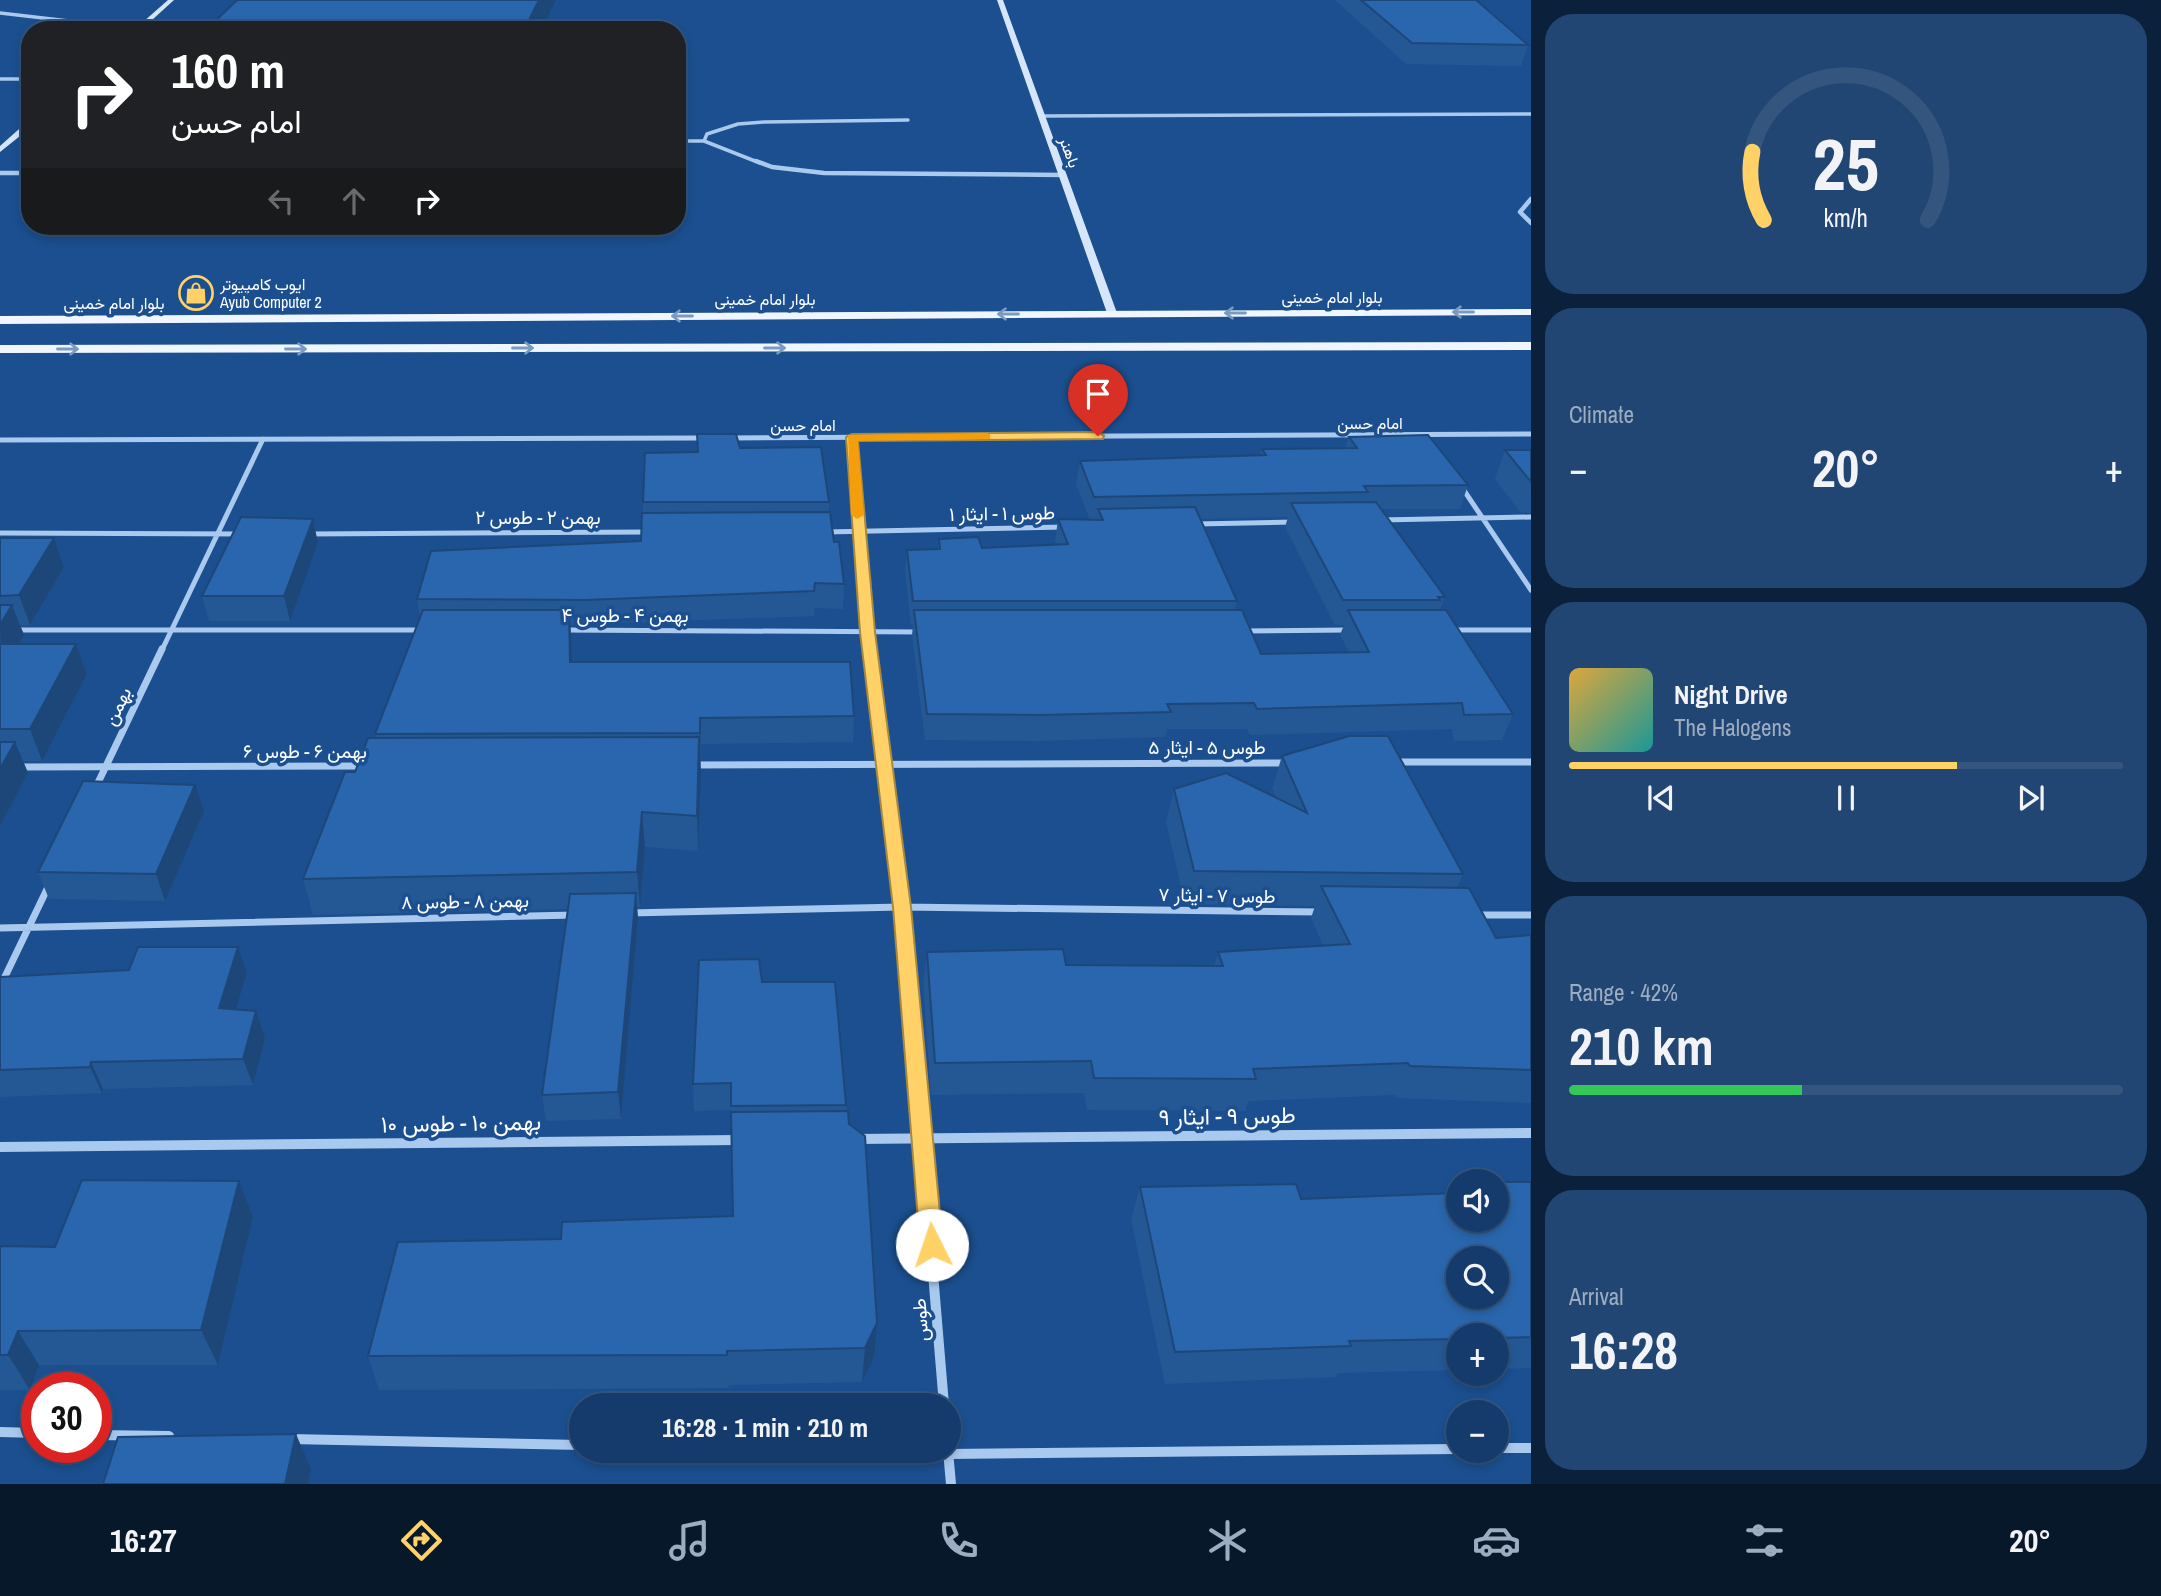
<!DOCTYPE html>
<meta charset="utf-8">
<style>
body{margin:0;font-family:"Archivo Narrow",Vazirmatn,sans-serif;background:#214673;color:#f1f3f6;height:100vh;display:flex;flex-direction:column;font-size:26px;white-space:nowrap}
*{box-sizing:border-box;margin:0}
p{font-size:23px;color:#9dadc1}
.icon{flex:none;width:38px;height:38px;fill:none;stroke:currentColor;stroke-width:2;stroke-linecap:round;stroke-linejoin:round}
.map{position:relative;flex:1;overflow:hidden}
.side{display:flex;flex-direction:column;gap:14px;padding:14px;background:#0b203b;width:630px}
.side>*{flex:none}
.banner{position:absolute;left:21px;top:21px;width:665px;height:214px;border-radius:28px;box-shadow:0 4px 10px #0003,0 0 0 2px #33557e;background:#202124;color:#fff;overflow:hidden}
.buttons{position:absolute;left:1446px;top:1169px;display:grid;gap:14px}
.buttons a{display:grid;place-items:center;width:63px;height:63px;border-radius:50%;background:#143b6b;box-shadow:0 4px 10px #0003,0 0 0 2px #33557e;font-size:35px}
.speed{position:absolute;left:21px;top:1372px;display:flex;gap:14px;font-size:35px;font-weight:700;text-align:center}
.speed>*{display:grid;place-content:center;width:91px;height:91px;border-radius:50%;background:#143b6b;box-shadow:0 4px 10px #0003,0 0 0 2px #33557e;line-height:1}
.speed .limit{border:10px solid #d22;background:#fff;color:#111}
.pin{position:absolute;display:grid;place-items:center;width:60px;height:60px;color:#fff;margin:-72px -30px;border-radius:50% 50% 50% 0;rotate:-45deg;box-shadow:0 0 7px #0007}
.pin .icon{rotate:45deg}
.me{position:absolute;width:77px;margin:-38px;rotate:356deg;stroke-linejoin:round;filter:drop-shadow(0 0 5px #0008)}
.turn{display:flex;align-items:center;gap:24px;height:147px;padding:0 35px;font-size:32px}
.turn .icon{width:91px;height:91px;stroke-width:2.5}
.turn b{display:block;font-size:49px;line-height:60px}
.lanes{display:flex;align-items:center;height:66px;padding:0 35px;background:#0003;justify-content:center;gap:35px;direction:ltr}
.lanes .off{opacity:.35}
.big{font-size:52px;font-weight:800;line-height:1.1}
.side .card{flex:1;display:flex;flex-direction:column;justify-content:center;gap:10px;min-width:0;padding:0 24px;border-radius:28px;background:#214673}
.side .dial{align-items:center;gap:0}
.dial svg{height:182px;overflow:visible;fill:none;stroke:#33557e;stroke-width:7;stroke-linecap:round;text-anchor:middle}
.dial text{fill:#f1f3f6;stroke:none}
.song{display:flex;align-items:center;gap:21px}
.cover{width:84px;height:84px;border-radius:10px;background:linear-gradient(135deg,hsl(40 70% 55%),hsl(180 70% 35%))}
.played{height:7px;border-radius:4px;background:linear-gradient(90deg,#ffd166 70%,#33557e 70%)}
.keys{display:flex;justify-content:space-around;direction:ltr}
.heat{display:flex;justify-content:space-between;align-items:center;font-size:38px;direction:ltr}
.charge{height:10px;border-radius:5px;background:linear-gradient(90deg,#34c759 42%,#33557e 0)}
.trip{position:absolute;left:569px;top:1393px;width:392px;height:70px;border-radius:35px;background:#143b6b;box-shadow:0 4px 10px #0003,0 0 0 2px #33557e;font-weight:800;line-height:70px;text-align:center}
.tabs{display:flex;height:112px;justify-content:space-around;align-items:center;background:#08182b;color:#9dadc1}
.tabs .icon{width:49px;height:49px}
.tabs .on{color:#ffd166}
.tabs b{font-size:32px;color:#f1f3f6}
main{display:flex;flex:1;min-height:0}
.map>svg:first-child{display:block}
.lines{fill:none;stroke-linecap:round;stroke-linejoin:round}
.street-far4{stroke:#a9c9ee;stroke-width:3.5}
.street-far3{stroke:#a9c9ee;stroke-width:4.5}
.street-far2{stroke:#a9c9ee;stroke-width:5}
.street-far1{stroke:#a9c9ee;stroke-width:7}
.street{stroke:#a9c9ee;stroke-width:10}
.secondary{fill:#d6e6fa;fill-rule:evenodd}
.primary{fill:#f0f6ff;fill-rule:evenodd}
.wall{fill:#245895;fill-rule:evenodd}
.shaded-wall{fill:#1d4779}
.building{fill:#2a66ad;stroke:#1d4779;stroke-width:2;fill-rule:evenodd}
.oneway{stroke:#7b9ac1}
.route{fill:#ffd166;stroke:#a68842;stroke-width:2}
.slow{fill:#f59e0b}
.labels{text-anchor:middle;stroke-width:7;stroke-linejoin:round;paint-order:stroke}
.far-street-label{font-size:16px;fill:#fff;stroke:#1b4f8f}
.far-poi-label{font-size:16px;fill:#fff;stroke:#1b4f8f;text-anchor:start}
.street-label{font-size:19px;fill:#fff;stroke:#1b4f8f}
.near-street-label{font-size:23px;fill:#fff;stroke:#1b4f8f}
</style>
<main>
<div class="map">
<svg width="1531" height="1484" viewBox="0 0 1531 1484">
<rect width="100%" height="100%" fill="#1b4f8f"/>
<g class="lines">
<path class="street-far4" d="M0,13L138,29
M0,79H30
M1042,116L1531,114
M677,141H704L760,163
M704,141L707,134L738,124L764,122L908,120"/>
<path class="street-far3" d="M756,161L772,167L824,173L1063,175
M0,173H30
M1531,199L1520,212L1531,223"/>
<path class="street-far2" d="M852,437L870,650
M730,438L1531,434
M0,440L704,438
M1461,486L1531,590
M1381,520L1531,517
M1196,524L1296,522
M825,532L1065,527
M0,533L242,534
M307,534L648,532
M0,630H424
M562,630L921,632
M1451,630H1531
M1241,631L1348,630
M162,650L263,439"/>
<path class="street-far1" d="M870,649L902,907L911,1012
M1395,762H1531
M692,765L1289,763
M20,767L365,766
M95,789L162,649
M629,913L902,907L1320,912
M1476,915H1531
M0,928L575,915
M0,987L49,885"/>
<path class="street" d="M911,1010L944,1405
M856,1139L1531,1133
M0,1147L739,1140
M0,1432L37,1433
M96,1435L169,1436
M289,1439L581,1445
M1496,1448H1531
M822,1451L948,1454L1458,1449
M948,1451L951,1484"/>
<path class="secondary" d="M168,0H174L141,30H134Z
M997,0H1003L1117,313L1115,315L1107,313Z
M27,122H30V128L0,152V146Z"/>
<path class="primary" d="M1531,309V315L0,324V316Z
M1531,342V350L0,353V345Z"/>
</g>
<path class="wall" d="M1335,0H1476L1528,45L1521,66L1406,64Z
M697,434L740,448L829,502V512L844,584L843,609L815,608L814,616L570,625L572,662L854,716L853,742L701,744L698,851L645,847L640,907H637L638,919L621,1119L546,1121L542,1095L568,909L313,915L303,879L355,772L376,738L375,734L420,617L417,599L641,541L643,513V502L697,452Z
M1349,437L1468,485L1460,509H1381L1445,597L1440,610L1513,714L1502,740L1454,741L1452,729L1250,735L1247,729H1167L1165,737L1037,741L925,740L912,635L913,625H911L905,572L907,550L938,549L939,539L982,548L1056,544L1055,542L1058,519L1090,520L1076,484L1080,461L1260,455L1262,449L1345,448ZM1288,517L1285,527L1335,625H1344L1340,635L1349,652L1261,654L1234,610L1237,601L1200,519Z
M1505,450H1531V513L1520,512L1495,479Z
M0,538H54L64,567L30,625H20L24,635L19,644H76L87,674L42,761H23L28,773L0,826Z
M318,543L290,621H209L202,596Z
M1282,756L1463,874L1457,888L1496,938L1531,935V1103L1396,1098L1394,1095L1249,1101L1245,1111L1087,1110L1084,1093L931,1095L923,984L927,952L1066,965L1214,966L1218,952L1323,945L1311,918L1315,906L1185,904L1166,822L1174,789L1276,798L1272,789Z
M204,811L165,901L49,899L38,872Z
M247,973L236,1009L265,1038L253,1085L103,1089L102,1093L0,1097V977Z
M762,982L846,1105V1111L874,1357L862,1382L729,1385L728,1388L379,1390L368,1356L561,1239L733,1216L731,1110L694,1111L693,1084Z
M239,1181L253,1217L218,1365H39L30,1390H0V1246L55,1247Z
M1496,1182H1531V1368L1496,1369V1335H1458V1370L1338,1373L1335,1377L1165,1384L1131,1219L1140,1187L1301,1199L1496,1220Z"/>
<path class="shaded-wall" d="M539,0H556L541,30H524Z
M313,519L318,543L290,621L284,596Z
M54,538L64,567L30,625L19,595Z
M12,605L24,635L1,674L0,625Z
M569,610L571,635L573,688L570,662Z
M76,644L87,674L42,761L30,729Z
M700,718L701,744V759L700,733Z
M699,737L701,771L698,851L697,816Z
M15,742L28,773L0,826V769Z
M195,785L204,811L165,901L156,874Z
M642,812L645,847L640,907L637,872Z
M636,893L638,919L621,1119L618,1092Z
M238,947L247,973L228,1035L219,1008Z
M256,1011L265,1038L253,1085L243,1059Z
M91,1062L103,1089L102,1093L90,1067Z
M239,1181L253,1217L218,1365L201,1330Z
M877,1323L874,1357L862,1382L865,1348Z
M18,1331L39,1365L30,1390L8,1355Z
M296,1434L311,1469L308,1484H285Z"/>
<path class="building" d="M237,0H539L524,30H206Z
M1361,0H1476L1528,45L1412,43Z
M697,434H736L740,448L821,447L829,502H643L645,453L698,452Z
M1428,435L1468,485L1364,486L1368,492L1094,497L1080,461L1266,455L1262,449L1357,448L1349,437Z
M1505,450H1531V482Z
M1376,502L1445,597H1438L1440,600H1343L1291,503Z
M1195,507L1237,601H913L907,550L940,549L939,539L978,537L982,548L1068,544L1058,519L1103,520L1098,509Z
M830,512L834,542H839L844,584L815,583L814,591L585,600L417,599L431,551L641,541L642,513Z
M241,517L313,519L284,596H202Z
M0,538H54L19,595L0,596Z
M0,605H12L0,625Z
M423,610H569L570,662H850L854,716L700,718V733L375,734Z
M914,610H1242L1261,654L1369,652L1348,610H1446L1513,714L1464,715L1462,703L1257,709L1254,703L1167,704L1171,712L1041,715L927,714Z
M0,644H76L30,729H0Z
M1349,736H1388L1463,874L1194,871L1174,789L1226,773L1307,813L1282,756Z
M699,737L697,816L642,812L637,872L303,879L345,772H355L368,738Z
M0,742H15L0,769Z
M83,781L195,785L156,874L38,872Z
M1321,886L1469,888L1496,938L1531,935V1070L1410,1066L1408,1063L1253,1069L1256,1079L1094,1078L1091,1061L935,1063L927,952L1063,949L1066,965L1223,966L1218,952L1350,944Z
M636,893L618,1092L542,1095L570,894Z
M138,947H238L219,1008L256,1011L243,1059L91,1062L90,1067L0,1070V977L129,970Z
M759,959L762,982H835L846,1105L731,1106V1083L693,1084L699,960Z
M848,1111L849,1124L865,1136L877,1323L865,1348L727,1351V1355L368,1356L398,1242L561,1239L562,1222L733,1216L731,1112Z
M82,1180L239,1181L201,1330L18,1331L8,1355H0V1246L55,1247Z
M1496,1182H1531V1337L1496,1338V1335H1458V1339L1349,1341L1351,1346L1175,1352L1140,1187L1296,1184L1301,1199L1458,1193V1220H1496V1192H1499ZM1458,1258H1496V1297H1458Z
M296,1434L285,1484H103L118,1437Z"/>
<defs><path id="oneway-shaft" d="M-6 0H5M1.5-3L5.5 0L1.5 3" fill="none" stroke-width="1.6" stroke-linecap="round" stroke-linejoin="round" transform="scale(1.75)"/></defs>
<g class="oneway">
<use href="#oneway-shaft" transform="translate(1463 312) rotate(180)"/>
<use href="#oneway-shaft" transform="translate(1235 313) rotate(180)"/>
<use href="#oneway-shaft" transform="translate(1008 314) rotate(180)"/>
<use href="#oneway-shaft" transform="translate(682 316) rotate(180)"/>
<use href="#oneway-shaft" transform="translate(523 348)"/>
<use href="#oneway-shaft" transform="translate(775 348)"/>
<use href="#oneway-shaft" transform="translate(68 349)"/>
<use href="#oneway-shaft" transform="translate(296 349)"/>
</g>
<path class="route" d="M1098,432L1104,436L1103,439L858,441L875,632L911,907L943,1245L939,1252L932,1255L924,1252L920,1245L893,907L860,632L846,437L852,434Z"/>
<path class="slow" d="M986,433L990,434V439L858,441L864,515L857,519L851,515L848,435Z"/>
<defs>
<g id="shop-ring" transform="scale(1.75)"><circle r="9.5" fill="#1b4f8f" stroke="#ffd166" stroke-width="1.5"/><path d="M-5-2.5h2.3a2.7 3.5 0 0 1 5.4 0H5L5.5 6h-11ZM-1.5-2.5h3a1.5 2.3 0 0 0-3 0Z" fill="#ffd166"/></g>
</defs>
<g fill-rule="evenodd">
<use href="#shop-ring" x="196" y="293"/>
</g>
<g class="labels">
<g class="far-street-label">
<text transform="translate(1070 152) rotate(70)" y="6">باهنر</text>
<text x="1332" y="303">بلوار امام خمینی</text>
<text x="765" y="305">بلوار امام خمینی</text>
<text x="114" y="309">بلوار امام خمینی</text>
<text x="1370" y="429">امام حسن</text>
<text x="803" y="431">امام حسن</text>
</g>
<g class="far-poi-label">
<text x="220" y="290">ایوب کامپیوتر<tspan x="220" dy="18">Ayub Computer 2</tspan></text>
</g>
<g class="street-label">
<text transform="translate(1002 513) rotate(-1)" y="7">طوس ۱ - ایثار ۱</text>
<text x="538" y="524">بهمن ۲ - طوس ۲</text>
<text x="625" y="622">بهمن ۴ - طوس ۴</text>
<text transform="translate(117 706) rotate(-64)" y="7">بهمن</text>
<text x="1207" y="754">طوس ۵ - ایثار ۵</text>
<text x="305" y="758">بهمن ۶ - طوس ۶</text>
<text transform="translate(1217 895) rotate(1)" y="7">طوس ۷ - ایثار ۷</text>
<text transform="translate(465 901) rotate(-1)" y="7">بهمن ۸ - طوس ۸</text>
<text transform="translate(920 1320) rotate(-94)" y="7">طوس</text>
</g>
<g class="near-street-label">
<text transform="translate(1227 1116) rotate(-1)" y="8">طوس ۹ - ایثار ۹</text>
<text transform="translate(461 1123) rotate(-1)" y="8">بهمن ۱۰ - طوس ۱۰</text>
</g>
</g>
</svg>
<div class="buttons">
<a><svg class="icon" aria-label="sound" viewBox="0 0 24 24"><path d="M4 9h4l5-4v14l-5-4H4zM17 9q2 3 0 6"/></svg></a>
<a><svg class="icon" aria-label="search" viewBox="0 0 24 24"><circle cx="10" cy="10" r="6"/><path d="M15 15l6 6"/></svg></a>
<a>+</a>
<a>−</a>
</div>
<div class="speed"><div class="limit">30</div></div>
<div class="pin" style="left:1098px;top:436px;background:#d93025"><svg class="icon" aria-label="arrive" viewBox="0 0 24 24"><path d="M6 21V4h12l-3 4 3 4H6"/></svg></div>
<svg class="me" style="left:932px;top:1245px" viewBox="-20 -20 40 40"><circle r="19" fill="#fff"/><path d="M0-13L10 11 0 6-10 11z" fill="#ffd166"/></svg>
<div class="trip">16:28 · 1 min · 210 m</div>
<div class="banner">
<div class="turn"><svg class="icon" aria-label="right" viewBox="0 0 24 24"><path d="M7 20v-9h11M14 6l5 5-5 5"/></svg><div><b>160 m</b>امام حسن</div></div>
<div class="lanes"><svg class="icon off" aria-label="left" viewBox="0 0 24 24"><path d="M17 20v-9H6M10 6l-5 5 5 5"/></svg><svg class="icon off" aria-label="ahead" viewBox="0 0 24 24"><path d="M12 20V5M6 11l6-6 6 6"/></svg><svg class="icon" aria-label="right" viewBox="0 0 24 24"><path d="M7 20v-9h11M14 6l5 5-5 5"/></svg></div>
</div>
</div>
<section class="side">
<div class="card dial"><svg viewBox="0 0 100 80">
<path d="M14 69A42 42 0 1 1 86 69"/>
<path d="M14 69A42 42 0 0 1 9 39" stroke="#ffd166"/>
<text x="50" y="56" font-size="32" font-weight="700">25</text>
<text x="50" y="72" font-size="11">km/h</text>
</svg></div>
<div class="card"><p>Climate</p>
<div class="heat"><a>−</a><b class="big">20°</b><a>+</a></div>
</div>
<div class="card">
<div class="song"><i class="cover"></i><div><b>Night Drive</b><p>The Halogens</p></div></div>
<div class="played"></div>
<div class="keys"><svg class="icon" aria-label="previous" viewBox="0 0 24 24"><path d="M18 5L8 12l10 7zM5 5v14"/></svg><svg class="icon" aria-label="pause" viewBox="0 0 24 24"><path d="M8 5v14M16 5v14"/></svg><svg class="icon" aria-label="next" viewBox="0 0 24 24"><path d="M6 5l10 7-10 7zM19 5v14"/></svg></div>
</div>
<div class="card"><p>Range · 42%</p><b class="big">210 km</b><div class="charge"></div></div>
<div class="card"><p>Arrival</p><b class="big">16:28</b></div>
</section>
</main>
<nav class="tabs">
<b>16:27</b>
<svg class="icon on" aria-label="directions" viewBox="0 0 24 24"><path d="M12 3l9 9-9 9-9-9zM9 14v-3h6M13 9l2 2-2 2"/></svg>
<svg class="icon" aria-label="music" viewBox="0 0 24 24"><path d="M9 18V5l10-2v13"/><circle cx="6" cy="18" r="3"/><circle cx="16" cy="16" r="3"/></svg>
<svg class="icon" aria-label="phone" viewBox="0 0 24 24"><path d="M5 4h4l2 5-3 2q2 4 5 5l2-3 5 2v4C11 20 4 13 5 4z"/></svg>
<svg class="icon" aria-label="climate" viewBox="0 0 24 24"><path d="M12 3v18M4 7l16 10M4 17L20 7"/></svg>
<svg class="icon" aria-label="car" viewBox="0 0 24 24"><path d="M5 17H2v-5l4-1 3-4h7l3 4 3 1v5h-3M9 17h6M6 11h13"/><circle cx="7" cy="17" r="2"/><circle cx="17" cy="17" r="2"/></svg>
<svg class="icon" aria-label="filters" viewBox="0 0 24 24"><path d="M4 7h16M4 17h16"/><circle cx="9" cy="7" r="2"/><circle cx="15" cy="17" r="2"/></svg>
<b>20°</b>
</nav>
